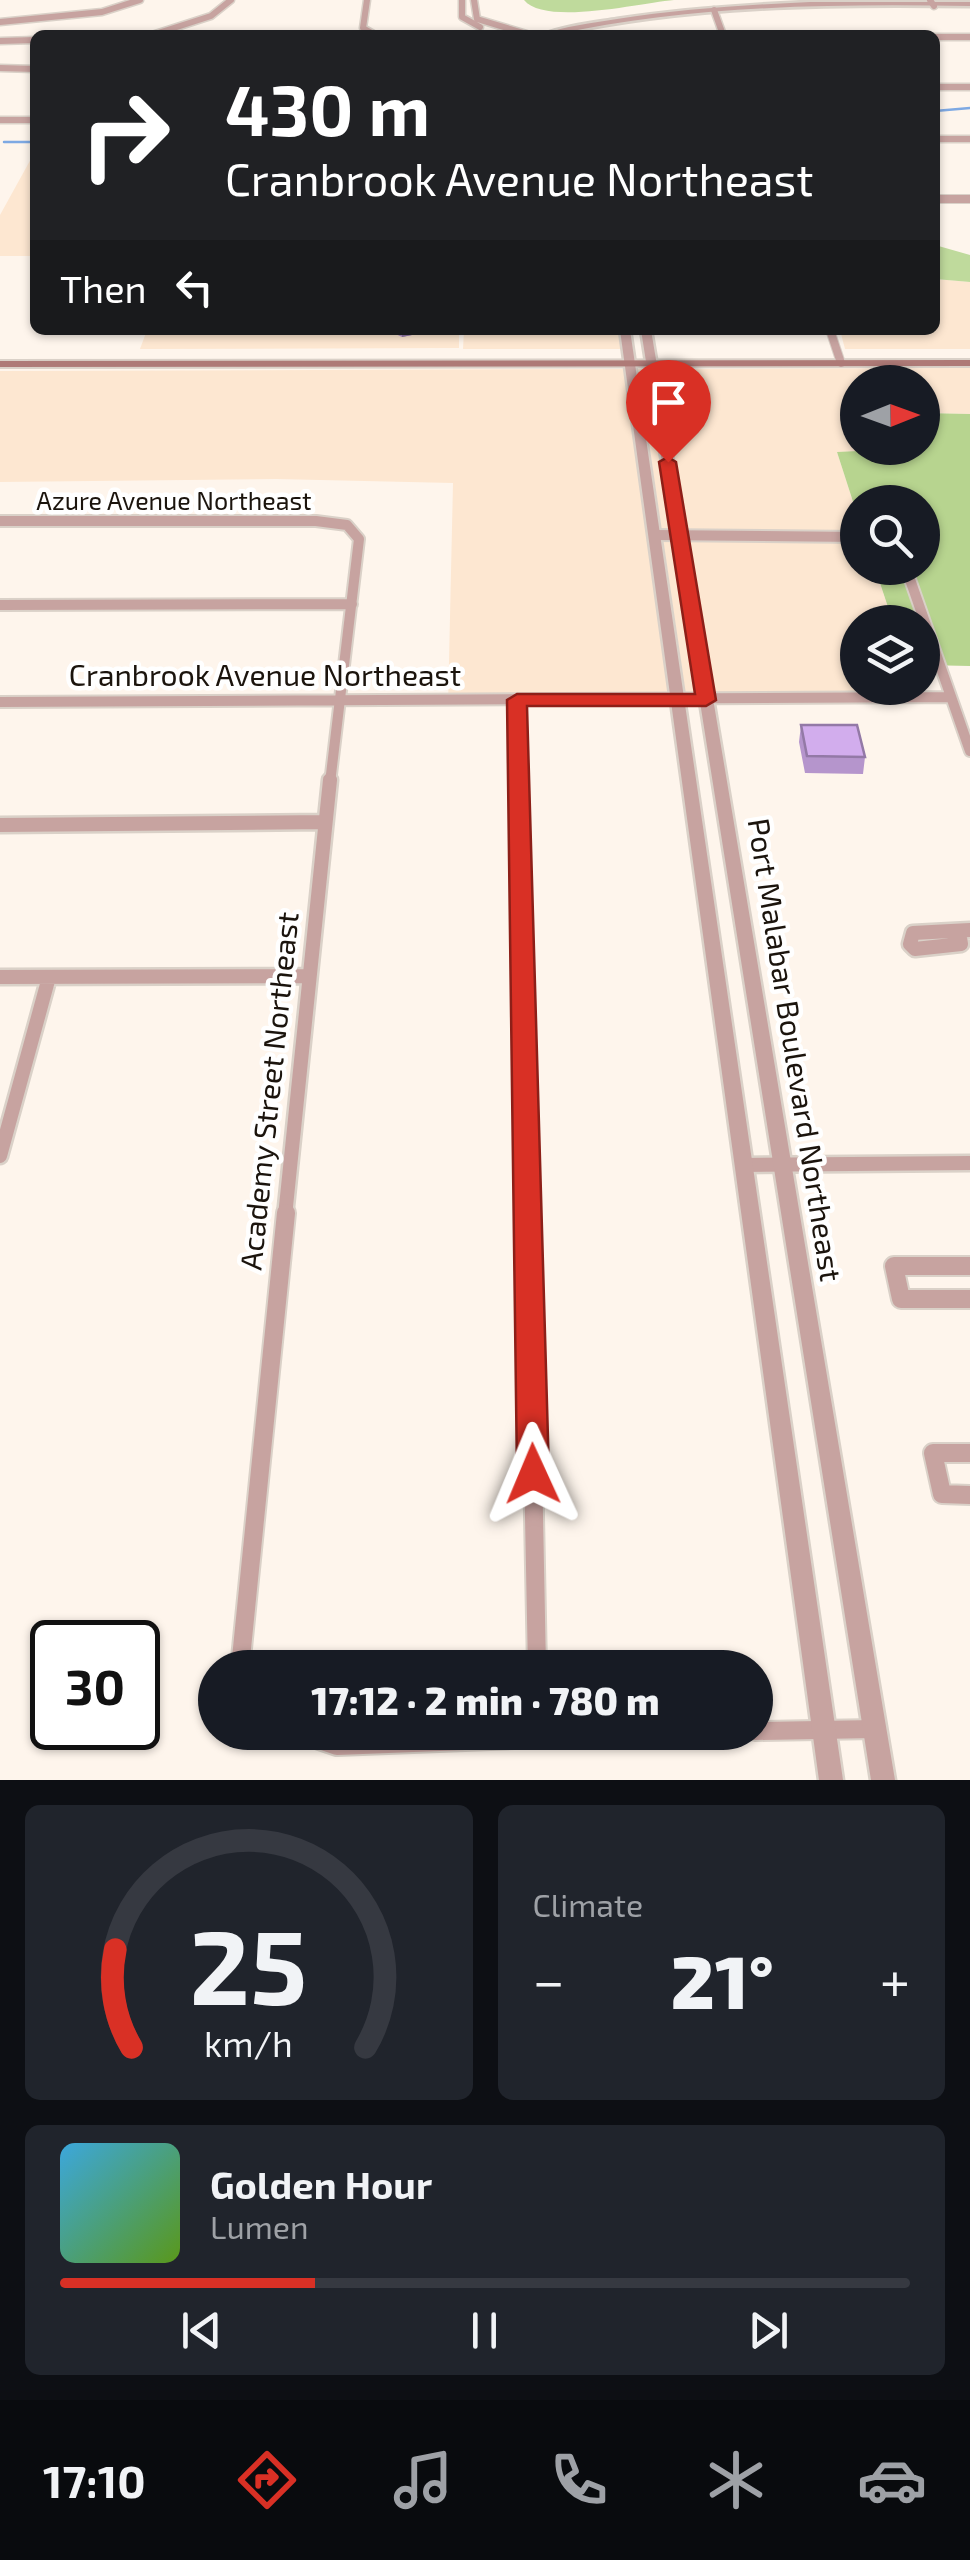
<!DOCTYPE html>
<meta charset="utf-8">
<style>
body{margin:0;font-family:"Exo 2",sans-serif;background:#20242c;color:#f1f3f6;height:100vh;display:flex;flex-direction:column;font-size:38px;white-space:nowrap}
*{box-sizing:border-box;margin:0}
p{font-size:32px;color:#9ea1a6}
.icon{flex:none;width:55px;height:55px;fill:none;stroke:currentColor;stroke-width:2;stroke-linecap:round;stroke-linejoin:round}
.map{position:relative;height:1780px;overflow:hidden}
.side{display:flex;flex-direction:column;gap:25px;padding:25px;background:#0d0f14;flex:1}
.side>*{flex:none}
.hud{position:absolute;left:30px;top:30px;width:910px;height:305px;border-radius:15px;box-shadow:0 2px 8px #0004;background:#202124;color:#fff;overflow:hidden}
.needle{width:65px;rotate:89deg}
.tools{position:absolute;left:840px;top:365px;display:grid;gap:20px}
.tools a{display:grid;place-items:center;width:100px;height:100px;border-radius:50%;background:#171b24;box-shadow:0 2px 8px #0004;font-size:50px}
.speed{position:absolute;left:30px;top:1620px;display:flex;gap:20px;font-size:50px;font-weight:700;text-align:center}
.speed>*{display:grid;place-content:center;width:130px;height:130px;border-radius:50%;background:#171b24;box-shadow:0 2px 8px #0004;line-height:1}
.speed .limit{border:5px solid #111;border-radius:15px;background:#fff;color:#111}
.pin{position:absolute;display:grid;place-items:center;width:85px;height:85px;color:#fff;margin:-102px -42px;border-radius:50% 50% 50% 0;rotate:-45deg;box-shadow:0 0 10px #0007}
.pin .icon{rotate:45deg}
.me{position:absolute;width:110px;margin:-55px;rotate:359deg;stroke-linejoin:round;filter:drop-shadow(0 0 8px #0008)}
.turn{display:flex;align-items:center;gap:35px;height:210px;padding:0 30px;font-size:45px}
.turn .icon{width:130px;height:130px;stroke-width:2.5}
.turn b{display:block;font-size:70px;line-height:85px}
.then{display:flex;align-items:center;height:95px;padding:0 30px;background:#0003;gap:20px;font-size:38px}
.big{font-size:75px;font-weight:800;line-height:1.1}
.side .widget{flex:1;display:flex;flex-direction:column;justify-content:center;gap:15px;min-width:0;padding:0 35px;border-radius:15px;background:#20242c}
.side .dial{align-items:center;gap:0}
.dial svg{height:260px;overflow:visible;fill:none;stroke:#363941;stroke-width:7;stroke-linecap:round;text-anchor:middle}
.dial text{fill:#f1f3f6;stroke:none}
.song{display:flex;align-items:center;gap:30px}
.cover{width:120px;height:120px;border-radius:15px;background:linear-gradient(135deg,hsl(200 70% 55%),hsl(90 70% 35%))}
.played{height:10px;border-radius:5px;background:linear-gradient(90deg,#d93025 30%,#363941 30%)}
.keys{display:flex;justify-content:space-around;direction:ltr}
.heat{display:flex;justify-content:space-between;align-items:center;font-size:55px;direction:ltr}
.side .tiles{flex:1;display:grid;gap:25px;grid-template-columns:1fr 1fr}
.widget:last-child{grid-column:span 2}
.trip{position:absolute;left:198px;top:1650px;width:575px;height:100px;border-radius:50px;background:#171b24;box-shadow:0 2px 8px #0004;font-weight:800;line-height:100px;text-align:center}
.tab-bar{display:flex;height:160px;justify-content:space-around;align-items:center;background:#090b0e;color:#9ea1a6}
.tab-bar .icon{width:70px;height:70px}
.tab-bar .current{color:#d93025}
.tab-bar b{font-size:45px;color:#f1f3f6}
.map>svg:first-child{display:block}
.built{fill:#fde7d1}
.green{fill:#bfda9c}
.forest{fill:#b7d48f}
.lines{fill:none;stroke-linecap:round;stroke-linejoin:round}
.stream{stroke:#7ea9e3;stroke-width:2.5}
.minor-far4-casing{stroke:#dad1c8;stroke-width:9}
.minor-far3-casing{stroke:#dad1c8;stroke-width:10}
.minor-far2-casing{stroke:#dad1c8;stroke-width:14}
.minor-far1-casing{stroke:#dad1c8;stroke-width:19}
.minor-casing{stroke:#dad1c8;stroke-width:22}
.tertiary-casing{stroke:#dad1c8;stroke-width:5}
.secondary-casing{stroke:#dad1c8;stroke-width:4}
.minor-far4{stroke:#c7a3a0;stroke-width:6}
.minor-far3{stroke:#c7a3a0;stroke-width:8}
.minor-far2{stroke:#c7a3a0;stroke-width:10}
.minor-far1{stroke:#c7a3a0;stroke-width:14}
.minor{stroke:#c7a3a0;stroke-width:18}
.tertiary{fill:#c7a3a0;fill-rule:evenodd}
.secondary{fill:#ae7a77;fill-rule:evenodd}
.wall{fill:#b595cc}
.shaded-wall{fill:#9379a6}
.building{fill:#d2aded;stroke:#9379a6;stroke-width:2.5}
.route{fill:#d93025;stroke:#8d1f18;stroke-width:2.5}
.labels{text-anchor:middle;stroke-width:9;stroke-linejoin:round;paint-order:stroke}
.far-street-label{font-size:25px;fill:#1b140d;stroke:#fff}
.street-label{font-size:30px;fill:#1b140d;stroke:#fff}
</style>
<div class="map">
<svg width="970" height="1780" viewBox="0 0 970 1780">
<rect width="100%" height="100%" fill="#fef5ec"/>
<path class="built" d="M32,157L35,256H0V215Z
M935,279L970,282V349H845L840,330H935Z
M147,330H459V348L140,349Z
M464,330H619L622,349H463Z
M970,368V414L923,413L922,382H858V448H878L880,451L837,452L857,514L858,568H875L893,622H858V688H915L920,702L715,703L659,369Z
M625,369L671,704L448,706L453,483L276,479L0,482V371Z
M638,369H646L699,704H687Z"/>
<path class="green" d="M524,0H674C640,3 545,26 524,0Z
M935,245L970,255V282L935,279Z"/>
<path class="forest" d="M923,413L970,414V666L923,665L922,622H893L875,568H922V502H858L857,514L837,452L922,448Z"/>
<g class="lines">
<path class="stream" d="M935,111L970,108
M4,142H35"/>
<g class="minor-far4-casing">
<path id="minor-far4" d="M367,0L363,28L375,35
M462,0V17L480,27
M474,0L477,19L530,35
M930,0L934,6
M714,10L723,35
M0,22L102,12L140,0
M152,35L211,16L231,0
M935,37H970
M0,41L35,40
M0,68L35,69
M935,87H970
M0,120H35
M935,139H970"/>
</g>
<g class="minor-far3-casing">
<path id="minor-far3" d="M935,199H970
M830,330L841,363"/>
</g>
<g class="minor-far2-casing">
<path id="minor-far2" d="M0,521H316L347,525L359,539L330,783
M654,535L858,537
M906,568L970,751
M0,605L352,604
M517,700L519,783
M0,702L950,697"/>
</g>
<g class="minor-far1-casing">
<path id="minor-far1" d="M519,780L528,1216
M0,825L325,822
M959,931L961,944L915,949L910,944L913,933L970,930
M0,977L309,976
M0,1156L49,977
M743,1165L970,1163
M285,1216L330,780"/>
</g>
<g class="minor-casing">
<path id="minor" d="M528,1213L537,1668
M970,1266H894L901,1299H970
M970,1453H933L942,1494L970,1495
M240,1668L286,1213
M755,1731L875,1729
M296,1732L337,1746L695,1732"/>
</g>
<g class="tertiary-casing">
<path id="tertiary" d="M810,2H970V6C830,4 691,5 554,35H542C564,26 592,23 617,19C681,9 745,5 810,2Z
M620,330H630L843,1780H819Z
M641,330H651L895,1780H871Z"/>
</g>
<g class="secondary-casing">
<path id="secondary" d="M970,360V366L0,367V361Z"/>
</g>
<use href="#minor-far4" class="minor-far4"/>
<use href="#minor-far3" class="minor-far3"/>
<use href="#minor-far2" class="minor-far2"/>
<use href="#minor-far1" class="minor-far1"/>
<use href="#minor" class="minor"/>
<use href="#tertiary" class="tertiary"/>
<use href="#secondary" class="secondary"/>
</g>
<path class="wall" d="M387,330H427V332L402,337Z
M801,725L865,757L863,774L805,773L799,742Z"/>
<path class="shaded-wall" d="M402,330H427V332L402,337Z"/>
<path class="building" d="M801,725H857L865,757L807,756Z"/>
<path class="route" d="M668,457L676,462L716,700L706,706H527L549,1474L544,1483L533,1487L522,1483L517,1474L507,700L517,694H695L659,462Z"/>
<g class="labels">
<g class="far-street-label">
<text x="174" y="510">Azure Avenue Northeast</text>
</g>
<g class="street-label">
<text x="265" y="686">Cranbrook Avenue Northeast</text>
<text transform="translate(794 1050) rotate(81)" y="10">Port Malabar Boulevard Northeast</text>
<text transform="translate(270 1091) rotate(-84)" y="10">Academy Street Northeast</text>
</g>
</g>
</svg>
<div class="tools">
<a><svg class="needle" viewBox="-14 -14 28 28"><path d="M0-13l5 13h-10z" fill="#e53935"/><path d="M0 13l5-13h-10z" fill="#9ea1a6"/></svg></a>
<a><svg class="icon" aria-label="search" viewBox="0 0 24 24"><circle cx="10" cy="10" r="6"/><path d="M15 15l6 6"/></svg></a>
<a><svg class="icon" aria-label="layers" viewBox="0 0 24 24"><path d="M12 4l9 5-9 5-9-5zM3 14l9 5 9-5"/></svg></a>
</div>
<div class="speed"><div class="limit">30</div></div>
<div class="pin" style="left:668px;top:462px;background:#d93025"><svg class="icon" aria-label="arrive" viewBox="0 0 24 24"><path d="M6 21V4h12l-3 4 3 4H6"/></svg></div>
<svg class="me" style="left:533px;top:1474px" viewBox="-20 -20 40 40"><path d="M0-17L14 15 0 8-14 15z" fill="#d93025" stroke="#fff" stroke-width="4"/></svg>
<div class="trip">17:12 · 2 min · 780 m</div>
<div class="hud">
<div class="turn"><svg class="icon" aria-label="right" viewBox="0 0 24 24"><path d="M7 20v-9h11M14 6l5 5-5 5"/></svg><div><b>430 m</b>Cranbrook Avenue Northeast</div></div>
<div class="then">Then<svg class="icon" aria-label="left" viewBox="0 0 24 24"><path d="M17 20v-9H6M10 6l-5 5 5 5"/></svg></div>
</div>
</div>
<section class="side">
<div class="tiles">
<div class="widget dial"><svg viewBox="0 0 100 80">
<path d="M14 69A42 42 0 1 1 86 69"/>
<path d="M14 69A42 42 0 0 1 9 39" stroke="#d93025"/>
<text x="50" y="56" font-size="32" font-weight="700">25</text>
<text x="50" y="72" font-size="11">km/h</text>
</svg></div>
<div class="widget"><p>Climate</p>
<div class="heat"><a>−</a><b class="big">21°</b><a>+</a></div>
</div>
<div class="widget">
<div class="song"><i class="cover"></i><div><b>Golden Hour</b><p>Lumen</p></div></div>
<div class="played"></div>
<div class="keys"><svg class="icon" aria-label="previous" viewBox="0 0 24 24"><path d="M18 5L8 12l10 7zM5 5v14"/></svg><svg class="icon" aria-label="pause" viewBox="0 0 24 24"><path d="M8 5v14M16 5v14"/></svg><svg class="icon" aria-label="next" viewBox="0 0 24 24"><path d="M6 5l10 7-10 7zM19 5v14"/></svg></div>
</div>
</div>
</section>
<nav class="tab-bar">
<b>17:10</b>
<svg class="icon current" aria-label="directions" viewBox="0 0 24 24"><path d="M12 3l9 9-9 9-9-9zM9 14v-3h6M13 9l2 2-2 2"/></svg>
<svg class="icon" aria-label="music" viewBox="0 0 24 24"><path d="M9 18V5l10-2v13"/><circle cx="6" cy="18" r="3"/><circle cx="16" cy="16" r="3"/></svg>
<svg class="icon" aria-label="phone" viewBox="0 0 24 24"><path d="M5 4h4l2 5-3 2q2 4 5 5l2-3 5 2v4C11 20 4 13 5 4z"/></svg>
<svg class="icon" aria-label="climate" viewBox="0 0 24 24"><path d="M12 3v18M4 7l16 10M4 17L20 7"/></svg>
<svg class="icon" aria-label="car" viewBox="0 0 24 24"><path d="M5 17H2v-5l4-1 3-4h7l3 4 3 1v5h-3M9 17h6M6 11h13"/><circle cx="7" cy="17" r="2"/><circle cx="17" cy="17" r="2"/></svg>
</nav>
